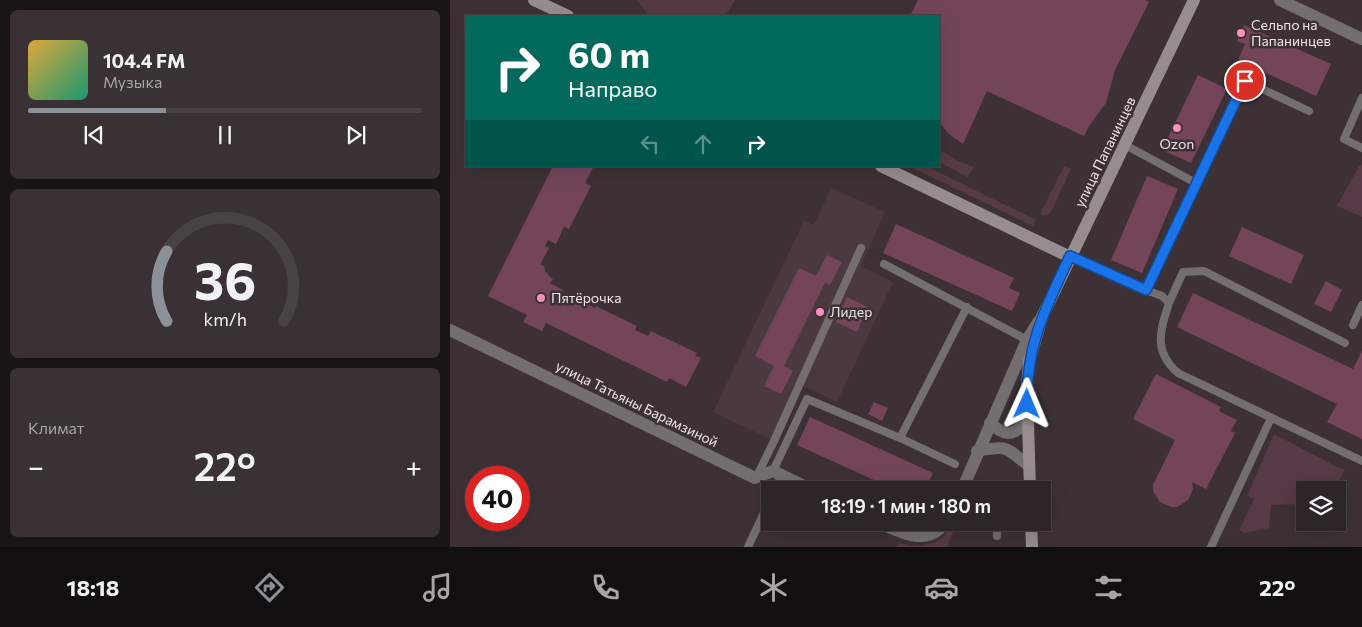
<!DOCTYPE html>
<html lang="ru">
<meta charset="utf-8">
<style>
body{margin:0;font-family:Commissioner,sans-serif;background:#3a3134;color:#f1f3f6;height:100vh;display:flex;flex-direction:column;font-size:19px;white-space:nowrap}
*{box-sizing:border-box;margin:0}
p{font-size:16px;color:#a7a5a8}
.icon{flex:none;width:28px;height:28px;fill:none;stroke:currentColor;stroke-width:2;stroke-linecap:round;stroke-linejoin:round}
.map{position:relative;flex:1;overflow:hidden}
.panel{display:flex;flex-direction:column;gap:10px;padding:10px;background:#191416;width:450px}
.panel>*{flex:none}
.top-card{position:absolute;left:15px;top:15px;width:475px;height:152px;border-radius:0px;box-shadow:0 5px 20px #0002,0 0 0 1px #494245;background:#00695c;color:#fff;overflow:hidden}
.buttons{position:absolute;left:846px;top:481px;display:grid;gap:10px}
.buttons a{display:grid;place-items:center;width:50px;height:50px;border-radius:0px;background:#2e2528;box-shadow:0 5px 20px #0002,0 0 0 1px #494245;font-size:25px}
.speed{position:absolute;left:15px;top:466px;display:flex;gap:10px;font-size:25px;font-weight:700;text-align:center}
.speed>*{display:grid;place-content:center;width:65px;height:65px;border-radius:50%;background:#2e2528;box-shadow:0 5px 20px #0002,0 0 0 1px #494245;line-height:1}
.speed .limit{border:8px solid #d22;background:#fff;color:#111}
.pin{position:absolute;display:grid;place-items:center;width:42px;height:42px;color:#fff;margin:-21px;border:2px solid #fff;border-radius:50%;box-shadow:0 1px 5px #0007}
.me{position:absolute;width:55px;margin:-28px;rotate:1deg;stroke-linejoin:round;filter:drop-shadow(0 0 4px #0008)}
.turn{display:flex;align-items:center;gap:18px;height:105px;padding:0 20px;font-size:22px}
.turn .icon{width:65px;height:65px;stroke-width:2.5}
.turn b{display:block;font-size:35px;line-height:42px}
.lanes{display:flex;align-items:center;height:48px;padding:0 20px;background:#0003;justify-content:center;gap:25px;direction:ltr}
.lanes .off{opacity:.35}
.big{font-size:38px;font-weight:600;line-height:1.1}
.panel .widget{flex:1;display:flex;flex-direction:column;justify-content:center;gap:8px;min-width:0;padding:0 18px;border-radius:8px;background:#3a3134}
.panel .dial{align-items:center;gap:0}
.dial svg{height:130px;overflow:visible;fill:none;stroke:#494245;stroke-width:7;stroke-linecap:round;text-anchor:middle}
.dial text{fill:#f1f3f6;stroke:none}
.song{display:flex;align-items:center;gap:15px}
.cover{width:60px;height:60px;border-radius:8px;background:linear-gradient(135deg,hsl(40 70% 55%),hsl(160 70% 35%))}
.played{height:5px;border-radius:2px;background:linear-gradient(90deg,#8c9099 35%,#494245 35%)}
.keys{display:flex;justify-content:space-around;direction:ltr}
.heat{display:flex;justify-content:space-between;align-items:center;font-size:28px;direction:ltr}
.trip{position:absolute;left:311px;top:481px;width:290px;height:50px;border-radius:0px;background:#2e2528;box-shadow:0 5px 20px #0002,0 0 0 1px #494245;font-weight:600;line-height:50px;text-align:center}
.menu{display:flex;height:80px;justify-content:space-around;align-items:center;background:#120f10;color:#a7a5a8}
.menu .icon{width:35px;height:35px}
.menu .on{color:#8c9099}
.menu b{font-size:22px;color:#f1f3f6}
main{display:flex;flex:1;min-height:0}
.map>svg:first-child{display:block}
.built{fill:#4b3940}
.green{fill:#563a45}
.building{fill:#744559}
.lines{fill:none;stroke-linecap:round;stroke-linejoin:round}
.lane{stroke:#746e70;stroke-width:8}
.street{stroke:#746e70;stroke-width:12}
.secondary{stroke:#978d91;stroke-width:12}
.route-casing{stroke:#114b97;stroke-width:12}
.route{stroke:#1a73e8;stroke-width:9}
.poi-dot{fill:#fd8ebe;stroke:#3d3135;stroke-width:2}
.labels{text-anchor:middle;stroke-width:5;stroke-linejoin:round;paint-order:stroke}
.poi-label{font-size:14px;fill:#ede5e8;stroke:#3d3135;text-anchor:start}
.street-label{font-size:14px;fill:#ede5e8;stroke:#3d3135}
</style>
<main>
<section class="panel">
<div class="widget">
<div class="song"><i class="cover"></i><div><b>104.4 FM</b><p>Музыка</p></div></div>
<div class="played"></div>
<div class="keys"><svg class="icon" aria-label="previous" viewBox="0 0 24 24"><path d="M18 5L8 12l10 7zM5 5v14"/></svg><svg class="icon" aria-label="pause" viewBox="0 0 24 24"><path d="M8 5v14M16 5v14"/></svg><svg class="icon" aria-label="next" viewBox="0 0 24 24"><path d="M6 5l10 7-10 7zM19 5v14"/></svg></div>
</div>
<div class="widget dial"><svg viewBox="0 0 100 80">
<path d="M14 69A42 42 0 1 1 86 69"/>
<path d="M14 69A42 42 0 0 1 14 26" stroke="#8c9099"/>
<text x="50" y="56" font-size="32" font-weight="700">36</text>
<text x="50" y="72" font-size="11">km/h</text>
</svg></div>
<div class="widget"><p>Климат</p>
<div class="heat"><a>−</a><b class="big">22°</b><a>+</a></div>
</div>
</section>
<div class="map">
<svg width="912" height="547" viewBox="0 0 912 547">
<rect width="100%" height="100%" fill="#3d3135"/>
<path class="built" d="M381,188L435,212L411,266L443,282L387,402L353,386L328,443L263,412L354,221L364,225Z"/>
<path class="green" d="M187,0H285L278,12L273,16H199Z
M493,151L506,160L524,167L518,177L489,162V158Z
M912,165V217L887,206L909,166Z
M459,166H476L586,220L583,226Z
M614,166L621,169L601,212C597,215 594,217 590,214Z
M824,434L891,469H895L885,490H855V504L821,505L819,528L795,533L789,530L804,499L797,496Z
M501,523H507L497,547H446L448,543C462,546 482,547 493,537C496,533 498,527 501,523Z"/>
<path class="building" d="M468,0H695L699,2L665,70L656,103L639,126L634,136L537,91L513,144L499,134L489,122V16H460Z
M794,25L881,64L866,96L788,60L795,44L787,41Z
M748,75L777,89L741,163L712,150Z
M103,166H144L135,183L141,186L119,229L114,227L106,244L98,240L95,246L99,248L90,265L94,266L95,271L100,277L103,279L100,283L113,290L112,293L145,308L146,306L187,326L185,330L198,336L201,331L247,353L245,356L251,358L236,387L219,378L217,382L96,323L92,331L73,322L77,315L38,296Z
M697,176L728,189L692,273L661,260Z
M446,224L564,278L559,288L570,293L562,311L433,253Z
M792,227L854,255L841,284L779,256Z
M377,255L392,262L380,285L375,283L334,366L343,371L331,394L314,386L324,366L305,356L349,268L366,276Z
M876,281L892,290L881,312L864,304Z
M743,293L903,369L912,351V439L877,422L887,404L727,327Z
M397,297L418,307L407,332L386,322Z
M706,374L771,407L769,411L787,420L781,431L785,433L756,489L742,482L743,489L738,500L727,507H721L710,502L703,491V485L725,440L683,419Z
M424,402L438,408L432,421L418,414Z
M360,417L483,473L475,490H446L347,445Z"/>
<g class="lines">
<path class="lane" d="M912,98L894,139L912,148
M859,111L795,81L696,290L712,296L719,303C710,331 703,351 728,373L912,461
M675,145L746,183
M620,257L696,290
M434,264L577,340
M719,303L733,272L754,271L895,343
M903,325L912,305
M450,438L517,307
M323,471L357,399L450,438L505,464
M306,478L324,441L411,248
M515,482L533,490
M325,490L332,475
M547,522V536
M298,547L320,500
M761,547L821,418"/>
<path class="street" d="M830,0L912,39
M0,330L305,478L323,471L362,490
M540,423C556,437 561,436 577,422
M527,451C558,445 555,447 579,466
M512,490L577,340L589,321
M428,522C450,533 479,547 495,522"/>
<path class="secondary" d="M84,0L118,16
M431,166L620,257
M580,490L577,387L579,362L592,317L744,0
M581,522L582,547"/>
</g>
<g class="lines">
<g class="route-casing">
<path id="route" d="M577,404C576,345 595,309 620,256L696,290L795,81"/>
</g>
<use href="#route" class="route"/>
</g>
<g class="poi-dot">
<circle cx="791" cy="33" r="5"/>
<circle cx="727" cy="128" r="5"/>
<circle cx="91" cy="298" r="5"/>
<circle cx="370" cy="312" r="5"/>
</g>
<g class="labels">
<g class="poi-label">
<text x="801" y="30">Сельпо на<tspan x="801" dy="16">Папанинцев</tspan></text>
<text x="727" y="149" text-anchor="middle">Ozon</text>
<text x="101" y="303">Пятёрочка</text>
<text x="380" y="317">Лидер</text>
</g>
<g class="street-label">
<text transform="translate(655 152) rotate(-64)" y="5">улица Папанинцев</text>
<text transform="translate(187 404) rotate(26)" y="5">улица Татьяны Барамзиной</text>
</g>
</g>
</svg>
<div class="buttons">
<a><svg class="icon" aria-label="layers" viewBox="0 0 24 24"><path d="M12 4l9 5-9 5-9-5zM3 14l9 5 9-5"/></svg></a>
</div>
<div class="speed"><div class="limit">40</div></div>
<div class="pin" style="left:795px;top:81px;background:#d93025"><svg class="icon" aria-label="arrive" viewBox="0 0 24 24"><path d="M6 21V4h12l-3 4 3 4H6"/></svg></div>
<svg class="me" style="left:577px;top:404px" viewBox="-20 -20 40 40"><path d="M0-17L14 15 0 8-14 15z" fill="#1a73e8" stroke="#fff" stroke-width="4"/></svg>
<div class="trip">18:19 · 1 мин · 180 m</div>
<div class="top-card">
<div class="turn"><svg class="icon" aria-label="right" viewBox="0 0 24 24"><path d="M7 20v-9h11M14 6l5 5-5 5"/></svg><div><b>60 m</b>Направо</div></div>
<div class="lanes"><svg class="icon off" aria-label="left" viewBox="0 0 24 24"><path d="M17 20v-9H6M10 6l-5 5 5 5"/></svg><svg class="icon off" aria-label="ahead" viewBox="0 0 24 24"><path d="M12 20V5M6 11l6-6 6 6"/></svg><svg class="icon" aria-label="right" viewBox="0 0 24 24"><path d="M7 20v-9h11M14 6l5 5-5 5"/></svg></div>
</div>
</div>
</main>
<nav class="menu">
<b>18:18</b>
<svg class="icon on" aria-label="directions" viewBox="0 0 24 24"><path d="M12 3l9 9-9 9-9-9zM9 14v-3h6M13 9l2 2-2 2"/></svg>
<svg class="icon" aria-label="music" viewBox="0 0 24 24"><path d="M9 18V5l10-2v13"/><circle cx="6" cy="18" r="3"/><circle cx="16" cy="16" r="3"/></svg>
<svg class="icon" aria-label="phone" viewBox="0 0 24 24"><path d="M5 4h4l2 5-3 2q2 4 5 5l2-3 5 2v4C11 20 4 13 5 4z"/></svg>
<svg class="icon" aria-label="climate" viewBox="0 0 24 24"><path d="M12 3v18M4 7l16 10M4 17L20 7"/></svg>
<svg class="icon" aria-label="car" viewBox="0 0 24 24"><path d="M5 17H2v-5l4-1 3-4h7l3 4 3 1v5h-3M9 17h6M6 11h13"/><circle cx="7" cy="17" r="2"/><circle cx="17" cy="17" r="2"/></svg>
<svg class="icon" aria-label="filters" viewBox="0 0 24 24"><path d="M4 7h16M4 17h16"/><circle cx="9" cy="7" r="2"/><circle cx="15" cy="17" r="2"/></svg>
<b>22°</b>
</nav>
